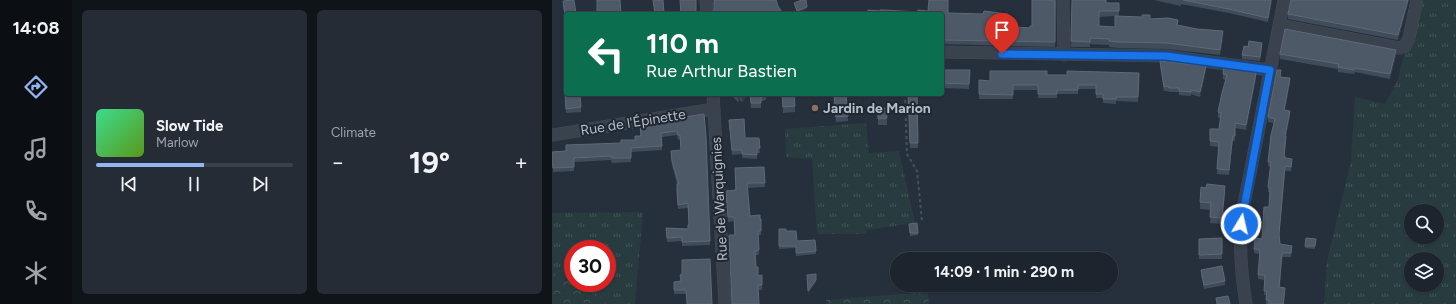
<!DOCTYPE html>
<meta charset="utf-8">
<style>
body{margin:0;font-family:Figtree,sans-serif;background:#252c36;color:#f1f3f6;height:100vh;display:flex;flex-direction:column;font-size:15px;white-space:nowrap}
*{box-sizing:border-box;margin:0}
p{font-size:13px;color:#a0a4aa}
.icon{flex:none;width:22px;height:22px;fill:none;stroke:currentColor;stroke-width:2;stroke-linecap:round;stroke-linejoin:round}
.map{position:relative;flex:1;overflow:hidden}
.drawer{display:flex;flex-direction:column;gap:10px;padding:10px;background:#0f1419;width:480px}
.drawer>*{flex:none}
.hud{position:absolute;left:12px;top:12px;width:380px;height:84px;border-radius:4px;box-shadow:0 1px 3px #0004,0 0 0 1px #3a414a;background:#0b6e4f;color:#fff;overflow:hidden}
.fabs{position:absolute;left:852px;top:204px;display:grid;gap:8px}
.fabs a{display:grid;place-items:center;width:40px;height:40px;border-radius:50%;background:#1c242e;box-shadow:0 1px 3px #0004,0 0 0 1px #3a414a;font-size:20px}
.speed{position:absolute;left:12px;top:240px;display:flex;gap:8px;font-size:20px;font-weight:700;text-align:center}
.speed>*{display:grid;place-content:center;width:52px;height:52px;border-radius:50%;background:#1c242e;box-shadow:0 1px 3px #0004,0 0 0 1px #3a414a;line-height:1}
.speed .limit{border:6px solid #d22;background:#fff;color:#111}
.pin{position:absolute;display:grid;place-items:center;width:34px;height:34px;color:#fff;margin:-41px -17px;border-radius:50% 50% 50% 0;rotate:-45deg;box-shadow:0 0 4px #0007}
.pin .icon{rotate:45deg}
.me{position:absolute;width:44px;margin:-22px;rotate:9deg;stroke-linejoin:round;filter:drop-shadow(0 0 3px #0008)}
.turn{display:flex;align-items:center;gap:14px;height:84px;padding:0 16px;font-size:18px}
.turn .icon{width:52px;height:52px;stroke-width:2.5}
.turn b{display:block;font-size:28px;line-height:34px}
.big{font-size:30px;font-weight:700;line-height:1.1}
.drawer .widget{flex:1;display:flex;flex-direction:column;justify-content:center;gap:6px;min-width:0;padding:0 14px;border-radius:6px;background:#252c36}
.song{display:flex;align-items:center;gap:12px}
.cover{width:48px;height:48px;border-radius:6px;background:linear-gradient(135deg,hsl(150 70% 55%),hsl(90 70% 35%))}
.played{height:4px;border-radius:2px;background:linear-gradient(90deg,#91b6f2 55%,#3a414a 55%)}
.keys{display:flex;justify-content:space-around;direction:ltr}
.heat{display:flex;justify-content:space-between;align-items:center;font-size:22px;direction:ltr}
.drawer .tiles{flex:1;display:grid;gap:10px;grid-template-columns:repeat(2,1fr)}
.trip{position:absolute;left:338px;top:252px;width:228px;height:40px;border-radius:20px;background:#1c242e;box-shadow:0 1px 3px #0004,0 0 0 1px #3a414a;font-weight:700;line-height:40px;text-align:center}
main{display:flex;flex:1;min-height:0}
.dock{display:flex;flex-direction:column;width:72px;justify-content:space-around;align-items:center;background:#0b0e12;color:#a0a4aa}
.dock .icon{width:28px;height:28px}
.dock .current{color:#91b6f2}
.dock b{font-size:18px;color:#f1f3f6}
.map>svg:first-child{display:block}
.grass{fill:url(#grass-tufts);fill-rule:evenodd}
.forest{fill:url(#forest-crowns)}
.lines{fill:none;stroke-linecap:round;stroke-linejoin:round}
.minor-casing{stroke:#424b56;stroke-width:13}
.path{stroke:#415456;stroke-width:2;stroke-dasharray:3 3;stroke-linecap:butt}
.minor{stroke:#39424d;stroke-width:12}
.wall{fill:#414c5b;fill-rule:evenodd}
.shaded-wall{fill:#313c4a}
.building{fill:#4d5967;stroke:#5e6876}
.route-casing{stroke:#114b97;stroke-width:10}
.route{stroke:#1a73e8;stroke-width:7}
.education-dot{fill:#8d6e63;stroke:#1e2732;stroke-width:1.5}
.labels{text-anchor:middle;stroke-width:4;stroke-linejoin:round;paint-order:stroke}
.poi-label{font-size:14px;font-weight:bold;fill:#b5bdc8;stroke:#1e2732;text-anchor:start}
.street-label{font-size:14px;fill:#b5bdc8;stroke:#1e2732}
</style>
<main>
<nav class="dock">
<b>14:08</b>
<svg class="icon current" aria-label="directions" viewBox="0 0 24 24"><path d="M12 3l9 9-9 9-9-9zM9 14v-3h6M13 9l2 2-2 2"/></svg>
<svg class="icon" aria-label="music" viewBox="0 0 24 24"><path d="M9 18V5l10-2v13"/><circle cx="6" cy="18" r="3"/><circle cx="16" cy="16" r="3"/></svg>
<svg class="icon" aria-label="phone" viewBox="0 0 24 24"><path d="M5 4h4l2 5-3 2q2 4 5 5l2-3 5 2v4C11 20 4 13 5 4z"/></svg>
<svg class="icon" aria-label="climate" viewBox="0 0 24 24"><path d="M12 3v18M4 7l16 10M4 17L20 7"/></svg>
</nav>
<section class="drawer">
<div class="tiles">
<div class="widget">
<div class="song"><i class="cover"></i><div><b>Slow Tide</b><p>Marlow</p></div></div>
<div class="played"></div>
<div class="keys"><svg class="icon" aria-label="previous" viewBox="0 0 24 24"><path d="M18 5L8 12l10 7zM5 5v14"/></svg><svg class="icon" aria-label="pause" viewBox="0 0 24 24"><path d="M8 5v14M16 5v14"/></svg><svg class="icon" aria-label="next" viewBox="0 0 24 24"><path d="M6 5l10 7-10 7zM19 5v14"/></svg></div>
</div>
<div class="widget"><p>Climate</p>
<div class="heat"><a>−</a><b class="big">19°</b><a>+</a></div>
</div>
</div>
</section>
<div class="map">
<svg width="904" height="304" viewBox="0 0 904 304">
<defs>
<pattern id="grass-tufts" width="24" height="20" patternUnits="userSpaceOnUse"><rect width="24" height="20" fill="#283b3e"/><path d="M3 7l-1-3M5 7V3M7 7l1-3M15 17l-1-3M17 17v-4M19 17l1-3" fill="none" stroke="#455558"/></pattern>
<pattern id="forest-crowns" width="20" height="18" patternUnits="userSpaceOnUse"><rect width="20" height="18" fill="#283b3e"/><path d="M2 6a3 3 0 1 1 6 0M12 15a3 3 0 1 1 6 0" fill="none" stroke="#455558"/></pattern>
</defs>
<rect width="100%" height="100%" fill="#26303d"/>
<path class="grass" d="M865,0H904V304H772L775,261L799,161L803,97L833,104L846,79ZM859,211H885V237H859ZM859,259H885V285H859Z
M314,123L317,153L347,151L363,223L315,230L314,234H265L260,159L234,157L233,129Z
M91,212L83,304H53L34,289L22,283H55V249H21V282L0,272V213Z"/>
<path class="forest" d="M0,272L34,289L53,304H0Z
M376,292L377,304H275L274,300Z"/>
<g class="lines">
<g class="minor-casing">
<path id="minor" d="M154,0L155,14
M511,0L512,55
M727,25L847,48L853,46L857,38L865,0
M390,52L614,56L718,70
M161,94L173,304
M0,135L162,109
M694,304C689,274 687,245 690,214L732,0"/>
</g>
<path class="path" d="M353,94L355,154L365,171L370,221"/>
<use href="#minor" class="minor"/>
</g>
<path class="wall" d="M504,0L503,47L390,44L328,11L396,13L456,19L462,27L478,28L480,26Z
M520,0L554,3H567V16L598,19L626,25L671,37L668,55L615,49L566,48L557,47V45L538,44V47H519ZM563,16V27L547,26V17Z
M602,0H720L716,22L677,13L629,4V6Z
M739,0H857L846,40L736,19V14Z
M11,1L14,14V25L11,6Z
M696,47H710L708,61L690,59V55Z
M728,54L844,55L838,79L803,72L802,74L786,72V69L728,59Z
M608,61L654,70L648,97L639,94V96L627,95V92H617L616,91H612L608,65Z
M390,70H418L417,89L390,88Z
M587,73L586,102L564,101V104L551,103V98H544V89H526V94H505V98H486V90H461V99H427V80L438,81L495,75H515Z
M671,74L704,79L694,130L683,128V141H681L680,147L677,175L665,174L667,147L658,146V129H667L669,118H666V112L674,80L671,79Z
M729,75L728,77L738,82L733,110L738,116L734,136V140L732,157L740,163L739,171H733L727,237L728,244L740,250L739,257H730L728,287L733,292L732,304H714V295H712L713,280L706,279L708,254L702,253V249L710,239L717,207L718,192H716V187L718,167L716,166V162L722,123L716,122V117Z
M13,93L29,107V112L14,113Z
M125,94H142V96L125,97Z
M178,94H197L190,102L188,100L186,102Z
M198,94H216H214V100L209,101V108H199Z
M230,94L243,106V112L231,113Z
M282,94H294L296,121L284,122Z
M356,94H365L366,148H358Z
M326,108L335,118V125H326Z
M177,120L193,138H207L208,153H205V159L190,158V154L180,155Z
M88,124L154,136L158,245L130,246V241L115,242L114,228L136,229L137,225L136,208L126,209L125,195V184L120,165L119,156V151L129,150L128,139L126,140L125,135L110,137V150L79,152V162L60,163L59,160L22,162V171L1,172V168H0V152L14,151L69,143L83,140L88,136Z
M183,168L213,183V187L195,188L198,216L209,219V235H206L207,255H203L204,267L206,276L210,275V290H206L182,235V221L176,222L174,196L183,190Z
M673,192L670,224L658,223L659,210L648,209V202Z
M365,223L366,235L358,236L357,224Z
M227,229L234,231L245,241L264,251V254L244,256V248L227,249Z
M670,238V259H647V239Z
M754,238L764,239L763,249L753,248Z
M158,259L134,294H122V282L129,281L128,275L130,274Z
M649,270L673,281V285L652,289L649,275Z"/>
<path class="shaded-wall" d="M719,0H720L716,22V18Z
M856,0H857L846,40V35Z
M255,7V9L245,13V11Z
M671,31V37L668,55V50Z
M844,50V55L838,79V74Z
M654,66V70L648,97V92Z
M704,74V79L694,130V125Z
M738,78V82L732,114V110Z
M192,94H197L190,102V97Z
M188,95V100L186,102V97Z
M738,111V116L733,140V136Z
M681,136V141L680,147L677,175L680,142Z
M673,186V192L670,224V218Z
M264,280V282L256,294V291Z"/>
<path class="building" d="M20,0H22L24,14H14V21L11,1Z
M45,0H68L69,14H45Z
M101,0H111L112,14H103Z
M128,0H144V14H129Z
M162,0H224L226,6L231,14H161L162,9Z
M250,0H254L255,7L245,11L242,3Z
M377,0H396V13L431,14L432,11L456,14V19H463L462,27L478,28V26H480V0H503V42L390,40V14H316V10L328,11V10H332L366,12V10L376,11Z
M520,0H554V3H567V11H547V26L563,27V16L590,17V15H598V19L616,18L626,20L625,25L645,29L671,31L668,50L615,43L566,42L557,41V39L538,38V42L519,41Z
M631,0H719L716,18L677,9Z
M739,0H856L846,35L736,14Z
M733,29L844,50L838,74L803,68L802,70L786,67L787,64L728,54Z
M697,41L710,43L708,57L690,55L692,46L696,47Z
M608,61L654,66L648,92L639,90V92L627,91V88H617L616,86L612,87Z
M672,66L702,70L704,74L694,125L683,123V136H681L680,142L677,170L665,169L667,142L658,141V129H667L669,113L666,112L670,93L675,75L671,74Z
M390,70H418L417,84L390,83Z
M725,70H729L728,77L738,78L732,110L738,111L733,136H734L732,157H734L733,158L740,159L739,167L733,166L727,234L728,244L740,246L739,253H730L727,287L733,288L731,304H717V300H714L715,291H712L713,275H706L708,250L702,249L703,238L710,239L712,207H717L718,188L716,187L719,162H716L719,135L723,119L716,117Z
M438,71H495V75H515V71L587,73L586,97H564V99H551V94H544V85H526V90H505V94H486V85H461V95L427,94V80L438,81Z
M13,93H14V94H28L29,107L14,109Z
M183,94H192L190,97L188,95L186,97Z
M198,94H214V95L209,96V103H199Z
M230,94H242L243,106L231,107Z
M282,94H294L296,116L284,117Z
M356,94H365L366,143H358Z
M326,108H334L335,118L326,119Z
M152,114L154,136L158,241L130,242V237L115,238L114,228L136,229V225H137L136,203L126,205L125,191V184H127L120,161L119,151L129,150L128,135H126L125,131L109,133L110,146L79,148V158H60L59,156L22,158V167L1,168V164H0V152L14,151V145L69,143V140H83V136H89L88,124Z
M192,119L193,138H207L208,148H205V155L190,154V150H180L177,120Z
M212,167L213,183H195L198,216L208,215V219H209V231H206L207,250L203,251L204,267H206V276L210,275V285H206L207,304H180L177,235H183L182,217H176L174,191L184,190L183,168Z
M655,184L673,186L670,218L658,217L659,203L648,202L649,187L654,188Z
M365,223L366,233H358L357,224Z
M227,229H234V231H244L245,241L263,240L264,251L244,253V246H227Z
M670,238V254L647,255V239Z
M754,238L764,239L763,246H753Z
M158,259L160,304H135L134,290H122V282L129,281L128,275L130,274V260Z
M670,266L673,281L652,285L649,270Z
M264,274V280L256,291L255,275Z
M676,296L678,304H665L664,298Z"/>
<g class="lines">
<g class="route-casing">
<path id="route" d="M450,54L614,56L718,70L689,224"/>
</g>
<use href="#route" class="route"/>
</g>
<circle class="education-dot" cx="263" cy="108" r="4"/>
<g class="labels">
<g class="poi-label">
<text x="271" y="113">Jardin de Marion</text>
</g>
<g class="street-label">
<text transform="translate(81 122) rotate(-9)" y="5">Rue de l'Épinette</text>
<text transform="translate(167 199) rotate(-93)" y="5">Rue de Warquignies</text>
</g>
</g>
</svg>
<div class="fabs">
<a><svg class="icon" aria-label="search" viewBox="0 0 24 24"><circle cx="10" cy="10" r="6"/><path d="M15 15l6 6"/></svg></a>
<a><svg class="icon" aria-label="layers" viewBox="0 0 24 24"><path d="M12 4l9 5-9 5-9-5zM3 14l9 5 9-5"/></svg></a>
</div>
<div class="speed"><div class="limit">30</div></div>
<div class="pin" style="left:450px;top:54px;background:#d93025"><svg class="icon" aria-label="arrive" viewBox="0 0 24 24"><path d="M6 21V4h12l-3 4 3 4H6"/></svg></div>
<svg class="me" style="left:689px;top:224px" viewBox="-20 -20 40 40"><circle r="17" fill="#1a73e8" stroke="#fff" stroke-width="3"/><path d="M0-11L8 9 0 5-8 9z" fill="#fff"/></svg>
<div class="trip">14:09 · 1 min · 290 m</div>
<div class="hud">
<div class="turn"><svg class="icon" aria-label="left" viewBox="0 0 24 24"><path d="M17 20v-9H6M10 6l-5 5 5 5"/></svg><div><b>110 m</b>Rue Arthur Bastien</div></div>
</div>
</div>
</main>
